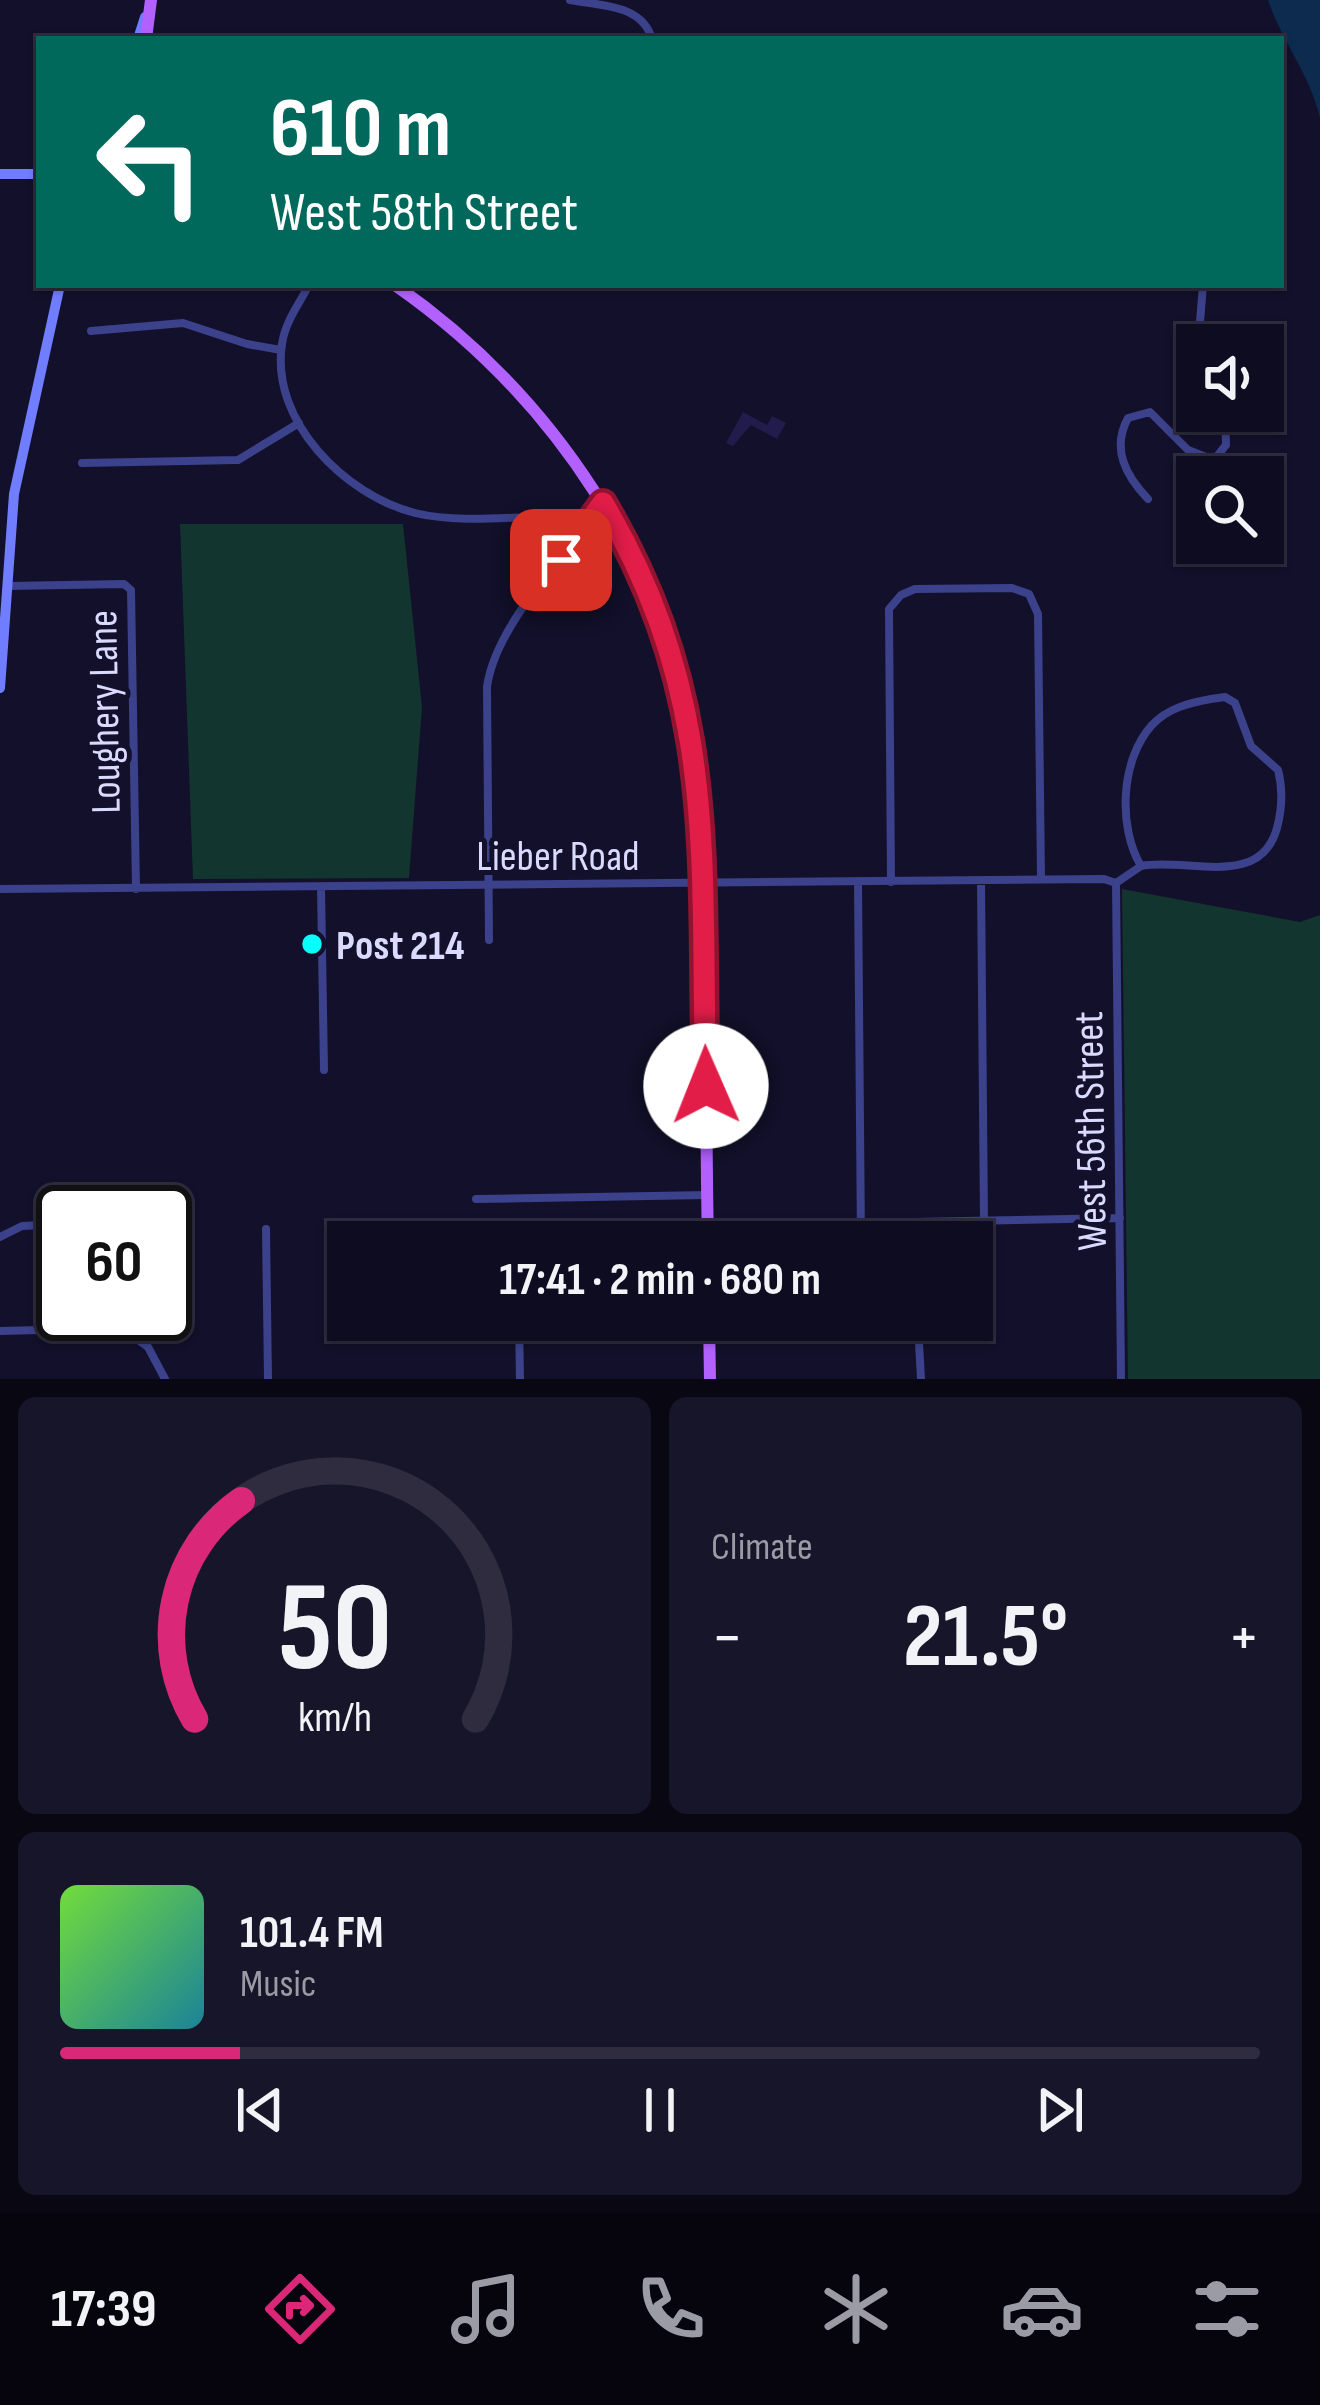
<!DOCTYPE html>
<meta charset="utf-8">
<style>
body{margin:0;font-family:"Sofia Sans Condensed",sans-serif;background:#171529;color:#f1f3f6;height:100vh;display:flex;flex-direction:column;font-size:45px;white-space:nowrap}
*{box-sizing:border-box;margin:0}
p{font-size:39px;color:#9b9ba5}
.icon{flex:none;width:66px;height:66px;fill:none;stroke:currentColor;stroke-width:2;stroke-linecap:round;stroke-linejoin:round}
.map{position:relative;height:1379px;overflow:hidden}
.sheet{display:flex;flex-direction:column;gap:18px;padding:18px;background:#080712;flex:1}
.sheet>*{flex:none}
.hud{position:absolute;left:36px;top:36px;width:1248px;height:252px;border-radius:0px;box-shadow:0 3px 9px #0004,0 0 0 3px #2e2c3e;background:#00695c;color:#fff;overflow:hidden}
.tools{position:absolute;left:1176px;top:324px;display:grid;gap:24px}
.tools a{display:grid;place-items:center;width:108px;height:108px;border-radius:0px;background:#0e0c20;box-shadow:0 3px 9px #0004,0 0 0 3px #2e2c3e;font-size:60px}
.speed{position:absolute;left:36px;top:1185px;display:flex;gap:24px;font-size:60px;font-weight:700;text-align:center}
.speed>*{display:grid;place-content:center;width:156px;height:156px;border-radius:50%;background:#0e0c20;box-shadow:0 3px 9px #0004,0 0 0 3px #2e2c3e;line-height:1}
.speed .limit{border:6px solid #111;border-radius:18px;background:#fff;color:#111}
.pin{position:absolute;display:grid;place-items:center;width:102px;height:102px;color:#fff;margin:-51px;border-radius:24px;box-shadow:0 6px 18px #0006}
.me{position:absolute;width:132px;margin:-66px;rotate:359deg;stroke-linejoin:round;filter:drop-shadow(0 0 9px #0008)}
.turn{display:flex;align-items:center;gap:42px;height:252px;padding:0 36px;font-size:54px}
.turn .icon{width:156px;height:156px;stroke-width:2.5}
.turn b{display:block;font-size:84px;line-height:102px}
.big{font-size:90px;font-weight:700;line-height:1.1}
.sheet .tile{flex:1;display:flex;flex-direction:column;justify-content:center;gap:18px;min-width:0;padding:0 42px;border-radius:18px;background:#171529}
.sheet .dial{align-items:center;gap:0}
.dial svg{height:312px;overflow:visible;fill:none;stroke:#2e2c3e;stroke-width:7;stroke-linecap:round;text-anchor:middle}
.dial text{fill:#f1f3f6;stroke:none}
.song{display:flex;align-items:center;gap:36px}
.cover{width:144px;height:144px;border-radius:18px;background:linear-gradient(135deg,hsl(100 70% 55%),hsl(190 70% 35%))}
.played{height:12px;border-radius:6px;background:linear-gradient(90deg,#db2777 15%,#2e2c3e 15%)}
.keys{display:flex;justify-content:space-around;direction:ltr}
.heat{display:flex;justify-content:space-between;align-items:center;font-size:66px;direction:ltr}
.sheet .tiles{flex:1;display:grid;gap:18px;grid-template-columns:1fr 1fr}
.tile:last-child{grid-column:span 2}
.trip{position:absolute;left:327px;top:1221px;width:666px;height:120px;border-radius:0px;background:#0e0c20;box-shadow:0 3px 9px #0004,0 0 0 3px #2e2c3e;font-weight:700;line-height:120px;text-align:center}
.tabs{display:flex;height:192px;justify-content:space-around;align-items:center;background:#06050d;color:#9b9ba5}
.tabs .icon{width:84px;height:84px}
.tabs .selected{color:#db2777}
.tabs b{font-size:54px;color:#f1f3f6}
.map>svg:first-child{display:block}
.green{fill:#133530}
.water{fill:#0c2b4e}
.building{fill:#201c4c}
.lines{fill:none;stroke-linecap:round;stroke-linejoin:round}
.street{stroke:#3b418a;stroke-width:8}
.secondary{stroke:#717dff;stroke-width:10}
.primary{stroke:#b261ff;stroke-width:12}
.route-casing{stroke:#92132f;stroke-width:30}
.route{stroke:#e11d48;stroke-width:21}
.poi-dot{fill:#06fffb;stroke:#12102a;stroke-width:4.5}
.labels{text-anchor:middle;stroke-width:10;stroke-linejoin:round;paint-order:stroke}
.street-label{font-size:42px;fill:#dadaff;stroke:#12102a}
.poi-label{font-size:42px;font-weight:bold;fill:#dadaff;stroke:#12102a;text-anchor:start}
</style>
<div class="map">
<svg width="1320" height="1379" viewBox="0 0 1320 1379">
<rect width="100%" height="100%" fill="#12102a"/>
<path class="green" d="M180,524H403L422,707L409,878L193,879Z
M1122,889L1300,922L1320,915V1379H1128Z"/>
<path class="water" d="M1268,0H1320V118C1310,74 1282,42 1268,0Z"/>
<path class="building" d="M743,412L767,425L772,416L786,423L777,439L751,425L733,446L726,443Z"/>
<g class="lines">
<path class="street" d="M570,0C601,6 642,4 652,39
M309,285C299,304 285,322 282,344C270,421 345,495 415,513C461,524 516,516 564,516
M1203,285L1200,322L1207,345
M91,331L183,323L247,344L281,350
M82,463L238,460L299,423
M1148,499C1126,476 1111,449 1128,418L1150,412L1188,450L1214,460L1226,445L1225,411
M7,586L124,584L131,590L136,889
M1211,699L1225,697L1235,703L1251,746L1278,770C1283,789 1282,809 1277,828C1260,890 1186,857 1141,866C1118,828 1120,760 1152,725C1168,708 1189,703 1211,699Z
M981,881L984,1221
M858,882L861,1242
M891,882L889,609L901,595L915,589L1012,588L1029,594L1038,614L1041,879
M1116,883L1121,1379
M1116,883L1141,866
M321,887L324,1070
M0,889L1104,879L1116,883
M489,940L487,687C495,626 565,555 602,505
M476,1199L707,1195
M861,1223L1120,1218
M266,1229L268,1379
M0,1237L22,1226L63,1224
M165,1251V1286
M519,1320L520,1379
M910,1320L919,1343L921,1379
M0,1331L122,1328L148,1347L165,1379
M134,1335L148,1314"/>
<path class="secondary" d="M138,39L145,17
M0,174H39
M0,688L14,494L60,285"/>
<path class="primary" d="M146,39L151,0
M395,285C554,396 666,565 696,758C706,827 705,897 706,968C706,1059 706,1151 708,1242
M709,1320L710,1379"/>
</g>
<g class="lines">
<g class="route-casing">
<path id="route" d="M561,560L603,503C722,705 699,865 706,1086"/>
</g>
<use href="#route" class="route"/>
</g>
<circle class="poi-dot" cx="312" cy="944" r="12"/>
<g class="labels">
<g class="street-label">
<text transform="translate(103 712) rotate(-91)" y="15">Loughery Lane</text>
<text x="558" y="870">Lieber Road</text>
<text transform="translate(1089 1131) rotate(-91)" y="15">West 56th Street</text>
</g>
<g class="poi-label">
<text x="336" y="959">Post 214</text>
</g>
</g>
</svg>
<div class="tools">
<a><svg class="icon" aria-label="sound" viewBox="0 0 24 24"><path d="M4 9h4l5-4v14l-5-4H4zM17 9q2 3 0 6"/></svg></a>
<a><svg class="icon" aria-label="search" viewBox="0 0 24 24"><circle cx="10" cy="10" r="6"/><path d="M15 15l6 6"/></svg></a>
</div>
<div class="speed"><div class="limit">60</div></div>
<div class="pin" style="left:561px;top:560px;background:#d93025"><svg class="icon" aria-label="arrive" viewBox="0 0 24 24"><path d="M6 21V4h12l-3 4 3 4H6"/></svg></div>
<svg class="me" style="left:706px;top:1086px" viewBox="-20 -20 40 40"><circle r="19" fill="#fff"/><path d="M0-13L10 11 0 6-10 11z" fill="#e11d48"/></svg>
<div class="trip">17:41 · 2 min · 680 m</div>
<div class="hud">
<div class="turn"><svg class="icon" aria-label="left" viewBox="0 0 24 24"><path d="M17 20v-9H6M10 6l-5 5 5 5"/></svg><div><b>610 m</b>West 58th Street</div></div>
</div>
</div>
<section class="sheet">
<div class="tiles">
<div class="tile dial"><svg viewBox="0 0 100 80">
<path d="M14 69A42 42 0 1 1 86 69"/>
<path d="M14 69A42 42 0 0 1 26 13" stroke="#db2777"/>
<text x="50" y="56" font-size="32" font-weight="700">50</text>
<text x="50" y="72" font-size="11">km/h</text>
</svg></div>
<div class="tile"><p>Climate</p>
<div class="heat"><a>−</a><b class="big">21.5°</b><a>+</a></div>
</div>
<div class="tile">
<div class="song"><i class="cover"></i><div><b>101.4 FM</b><p>Music</p></div></div>
<div class="played"></div>
<div class="keys"><svg class="icon" aria-label="previous" viewBox="0 0 24 24"><path d="M18 5L8 12l10 7zM5 5v14"/></svg><svg class="icon" aria-label="pause" viewBox="0 0 24 24"><path d="M8 5v14M16 5v14"/></svg><svg class="icon" aria-label="next" viewBox="0 0 24 24"><path d="M6 5l10 7-10 7zM19 5v14"/></svg></div>
</div>
</div>
</section>
<nav class="tabs">
<b>17:39</b>
<svg class="icon selected" aria-label="directions" viewBox="0 0 24 24"><path d="M12 3l9 9-9 9-9-9zM9 14v-3h6M13 9l2 2-2 2"/></svg>
<svg class="icon" aria-label="music" viewBox="0 0 24 24"><path d="M9 18V5l10-2v13"/><circle cx="6" cy="18" r="3"/><circle cx="16" cy="16" r="3"/></svg>
<svg class="icon" aria-label="phone" viewBox="0 0 24 24"><path d="M5 4h4l2 5-3 2q2 4 5 5l2-3 5 2v4C11 20 4 13 5 4z"/></svg>
<svg class="icon" aria-label="climate" viewBox="0 0 24 24"><path d="M12 3v18M4 7l16 10M4 17L20 7"/></svg>
<svg class="icon" aria-label="car" viewBox="0 0 24 24"><path d="M5 17H2v-5l4-1 3-4h7l3 4 3 1v5h-3M9 17h6M6 11h13"/><circle cx="7" cy="17" r="2"/><circle cx="17" cy="17" r="2"/></svg>
<svg class="icon" aria-label="filters" viewBox="0 0 24 24"><path d="M4 7h16M4 17h16"/><circle cx="9" cy="7" r="2"/><circle cx="15" cy="17" r="2"/></svg>
</nav>
